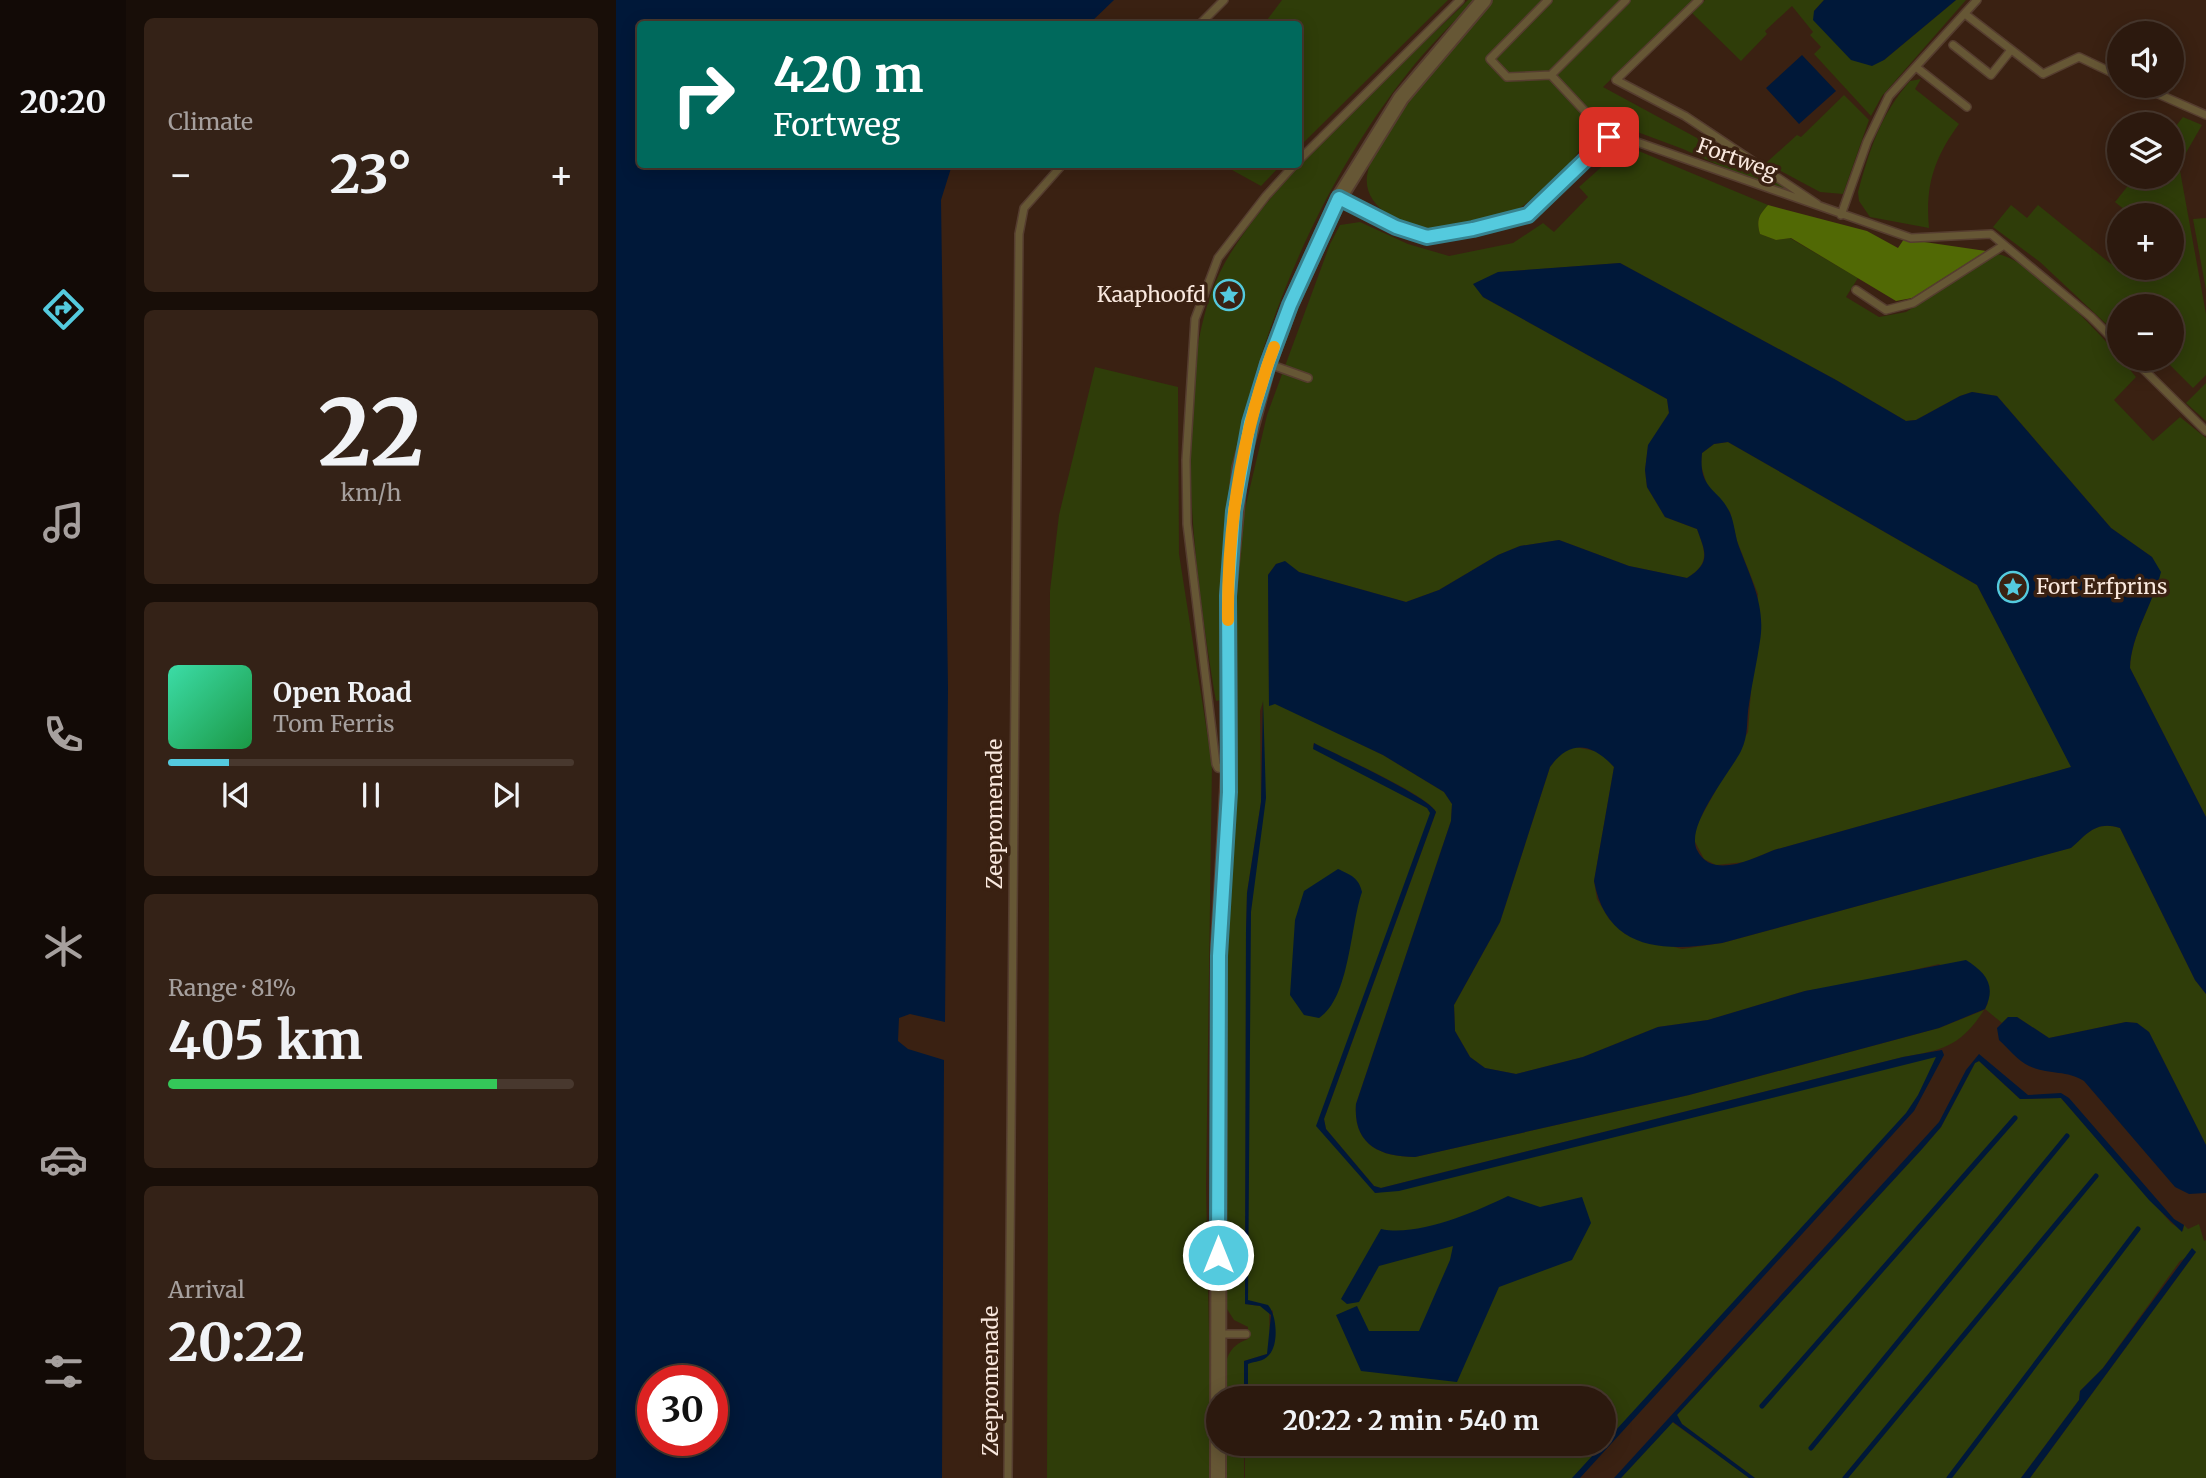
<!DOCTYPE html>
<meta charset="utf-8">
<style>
body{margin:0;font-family:Merriweather,serif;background:#342217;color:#f1f3f6;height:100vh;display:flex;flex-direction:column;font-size:26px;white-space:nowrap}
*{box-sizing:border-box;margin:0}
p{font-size:23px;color:#a6a09e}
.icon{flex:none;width:38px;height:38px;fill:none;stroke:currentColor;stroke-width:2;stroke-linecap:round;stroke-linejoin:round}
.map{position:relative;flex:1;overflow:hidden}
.sheet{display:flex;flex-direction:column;gap:18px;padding:18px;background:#180e08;width:490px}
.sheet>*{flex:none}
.guide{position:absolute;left:21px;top:21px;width:665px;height:147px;border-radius:7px;box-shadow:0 4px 18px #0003,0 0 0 2px #48382e;background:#00695c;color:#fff;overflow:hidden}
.buttons{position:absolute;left:1491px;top:21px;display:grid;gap:14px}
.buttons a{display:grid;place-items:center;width:77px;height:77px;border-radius:50%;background:#2c190e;box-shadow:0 4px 18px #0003,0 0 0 2px #48382e;font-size:35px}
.speed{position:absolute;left:21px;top:1365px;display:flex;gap:14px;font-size:35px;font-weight:700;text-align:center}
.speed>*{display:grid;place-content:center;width:91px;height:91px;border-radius:50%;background:#2c190e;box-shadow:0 4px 18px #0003,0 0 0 2px #48382e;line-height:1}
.speed .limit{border:10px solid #d22;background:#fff;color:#111}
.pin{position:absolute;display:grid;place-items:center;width:60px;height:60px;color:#fff;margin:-30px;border-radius:14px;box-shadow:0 4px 10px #0006}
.me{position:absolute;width:77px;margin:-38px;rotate:0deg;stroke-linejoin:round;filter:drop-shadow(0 0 5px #0008)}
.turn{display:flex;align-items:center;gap:24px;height:147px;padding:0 21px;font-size:32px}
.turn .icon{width:91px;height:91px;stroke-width:2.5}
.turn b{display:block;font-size:49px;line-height:60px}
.big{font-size:52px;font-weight:700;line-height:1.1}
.sheet .widget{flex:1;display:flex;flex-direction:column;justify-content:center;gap:10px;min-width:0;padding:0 24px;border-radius:10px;background:#342217}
.sheet .dial{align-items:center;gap:0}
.dial b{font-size:91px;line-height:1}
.song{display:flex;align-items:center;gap:21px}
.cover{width:84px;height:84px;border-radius:10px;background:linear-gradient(135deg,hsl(160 70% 55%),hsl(140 70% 35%))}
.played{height:7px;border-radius:4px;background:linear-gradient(90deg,#54cade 15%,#48382e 15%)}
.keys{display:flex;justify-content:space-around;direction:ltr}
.heat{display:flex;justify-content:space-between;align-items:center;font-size:38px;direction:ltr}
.charge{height:10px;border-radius:5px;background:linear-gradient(90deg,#34c759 81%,#48382e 0)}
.trip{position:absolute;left:590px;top:1386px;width:410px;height:70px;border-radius:35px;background:#2c190e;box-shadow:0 4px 18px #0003,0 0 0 2px #48382e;font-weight:700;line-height:70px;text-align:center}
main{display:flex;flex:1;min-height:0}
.tab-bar{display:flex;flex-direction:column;width:126px;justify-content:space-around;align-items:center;background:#120a06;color:#a6a09e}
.tab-bar .icon{width:49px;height:49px}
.tab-bar .selected{color:#54cade}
.tab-bar b{font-size:32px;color:#f1f3f6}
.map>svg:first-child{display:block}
.green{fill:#2f3d09;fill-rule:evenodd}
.forest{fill:#516905}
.water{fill:#001839;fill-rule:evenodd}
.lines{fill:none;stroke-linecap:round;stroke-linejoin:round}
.stream{stroke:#001839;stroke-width:5}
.lane-casing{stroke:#553d2f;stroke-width:10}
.street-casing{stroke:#553d2f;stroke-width:18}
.lane{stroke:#665735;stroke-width:7}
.street{stroke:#665735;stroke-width:14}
.route-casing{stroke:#378390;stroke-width:18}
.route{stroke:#54cade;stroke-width:12}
.slow{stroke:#f59e0b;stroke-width:12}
.labels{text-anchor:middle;stroke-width:7;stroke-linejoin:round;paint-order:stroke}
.street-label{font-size:21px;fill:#f9e8de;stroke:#3a2112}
.poi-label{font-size:21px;fill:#f9e8de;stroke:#3a2112;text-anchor:end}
</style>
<main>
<nav class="tab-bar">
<b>20:20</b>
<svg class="icon selected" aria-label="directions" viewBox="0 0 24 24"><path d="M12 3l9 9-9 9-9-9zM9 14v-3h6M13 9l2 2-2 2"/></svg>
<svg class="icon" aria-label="music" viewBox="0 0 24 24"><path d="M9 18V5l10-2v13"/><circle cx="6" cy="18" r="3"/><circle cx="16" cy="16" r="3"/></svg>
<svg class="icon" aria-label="phone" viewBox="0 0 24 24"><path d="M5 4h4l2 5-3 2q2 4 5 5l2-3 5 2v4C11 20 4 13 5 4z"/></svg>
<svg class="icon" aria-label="climate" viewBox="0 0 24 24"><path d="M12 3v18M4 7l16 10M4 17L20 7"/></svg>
<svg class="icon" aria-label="car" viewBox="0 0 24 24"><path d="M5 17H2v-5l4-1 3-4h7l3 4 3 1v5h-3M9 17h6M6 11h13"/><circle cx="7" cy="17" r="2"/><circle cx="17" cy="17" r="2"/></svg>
<svg class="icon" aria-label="filters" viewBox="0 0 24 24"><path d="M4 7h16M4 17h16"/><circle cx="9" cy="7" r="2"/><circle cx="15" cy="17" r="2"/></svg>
</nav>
<section class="sheet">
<div class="widget"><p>Climate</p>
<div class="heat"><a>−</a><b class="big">23°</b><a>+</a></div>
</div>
<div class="widget dial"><b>22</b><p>km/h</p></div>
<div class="widget">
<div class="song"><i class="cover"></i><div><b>Open Road</b><p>Tom Ferris</p></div></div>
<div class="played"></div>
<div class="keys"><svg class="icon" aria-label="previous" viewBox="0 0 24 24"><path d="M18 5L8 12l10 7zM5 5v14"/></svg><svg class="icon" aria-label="pause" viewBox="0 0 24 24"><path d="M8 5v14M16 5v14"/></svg><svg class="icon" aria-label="next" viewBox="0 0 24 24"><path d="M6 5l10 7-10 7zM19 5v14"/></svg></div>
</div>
<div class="widget"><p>Range · 81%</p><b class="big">405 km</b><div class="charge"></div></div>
<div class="widget"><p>Arrival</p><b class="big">20:22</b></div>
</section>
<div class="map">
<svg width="1590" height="1478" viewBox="0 0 1590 1478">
<rect width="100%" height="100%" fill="#3a2112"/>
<path class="green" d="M666,0H832L683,147L682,24H648Z
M852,0H859C836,24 811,48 791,74C687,205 615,396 606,562C603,608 605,654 606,700L600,701C580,582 547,360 614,254C671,163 775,76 852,0Z
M876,0H1077L987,87L1188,196L1177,199L1067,149L981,117L972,109L964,118C975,145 959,158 941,175C926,189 910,208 891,214C869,222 836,230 813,228C786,227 747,207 751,176C753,159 766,143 775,129C805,82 838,40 876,0Z
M1089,0H1208L1198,11L1268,60L1340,0H1350L1266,96L1255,116L1198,54L1205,47L1194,35L1197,32L1176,6L1149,31L1151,34L1125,61L1076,13Z
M1305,79L1299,89L1343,124C1318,158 1309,186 1313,228L1254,217L1243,201L1242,192C1254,149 1264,115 1294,81Z
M1228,95L1253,120L1227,194L1204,192L1150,163L1181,135L1185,137Z
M1567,117L1586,125L1563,165L1590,314V375L1577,388L1548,359H1556V306H1503V336L1424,262L1377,227L1395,205L1411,218L1422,205L1495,264L1503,255V268H1556V215H1515L1499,202L1519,177H1556V131Z
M1018,149L1152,205C1143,215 1140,220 1144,234L1160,240L1174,238L1242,278L1230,297L1263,317L1290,312L1381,254C1419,260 1498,348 1520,377L1498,400L1537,441L1564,417L1590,438V817L1514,668C1515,635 1537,604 1544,572L1536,557L1495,528L1381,396L1356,392L1344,396L1300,420L1290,421L1220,380L1004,263L883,272L858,284L867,297L1051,399L1053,413L1032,446L1029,470L1031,487L1049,517L1081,529C1089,551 1095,563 1071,578L1013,566L943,540L904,546L882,555L823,590L790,602L683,572L669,562L660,564L652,575L653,705L659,703L767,755L828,792L836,804L835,821L740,1104C737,1144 763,1157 799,1157L1073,1095L1323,1028L1368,1010C1345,1046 1327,1050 1287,1057L765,1188L758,1186L710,1129L708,1119L820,812C812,795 719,754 698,743L697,746L709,754L817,811L703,1125L760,1193L1322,1055L1296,1108L963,1478H629V1444H987V1398H630V1361C664,1361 656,1337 657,1311L653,1309L654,1347L651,1354L628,1361V1398H609C609,1372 604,1349 632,1339V1327L618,1320L611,1309V894L620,796L621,579L624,530L651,415L714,244L724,225L744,222L792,244L833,256L897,243L927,223L938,232L972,197L963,187L1000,154ZM647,702L646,805L633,917L632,1301L644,1306L629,1304L630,931L631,893L645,802L644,711Z
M607,165H665L645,186Z
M1590,218V290L1577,219Z
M479,367L562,387L563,554L596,764L590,1186L596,1478H431L434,591L443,515Z
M1590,383V421L1570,403Z
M1112,442L1361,585L1456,767L1158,850L1129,862L1100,865L1088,859L1078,840L1079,828L1132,732L1142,594L1121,541L1114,512L1091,485L1085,465L1086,453L1098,444Z
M959,747L984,752L998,767L978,881L981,899L993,919L1009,934L1066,949L1106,943L1454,848C1471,834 1480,820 1504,828L1579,980L1590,994V1145L1533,1032L1521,1023L1510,1022L1433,1038L1401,1017H1392L1386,1023L1369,1009L1372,1003L1323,964L1242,983L1189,991L1092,1020L1042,1027L967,1057L900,1074L869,1068L854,1057L839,1031L838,1005L884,922L934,767L945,752Z
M1363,1061L1404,1099L1445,1098L1555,1223L1567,1231L1568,1225L1572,1229L1583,1224L1588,1241L1590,1240V1478H1414L1580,1252L1564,1261L1487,1368L1464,1391L1463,1400L1405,1478H1139L1066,1424L1061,1415L1306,1149L1325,1127L1359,1063Z
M1056,1422L1134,1478H1005Z
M609,1444H628V1478H610Z"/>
<path class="forest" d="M1152,205L1251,231L1282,248L1288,239L1370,251L1296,298L1280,301L1175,238L1160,240L1144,234C1140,220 1143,215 1152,205Z"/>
<path class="water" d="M0,0H498L473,24H24V164L336,165L325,200L332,688L329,1022L294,1014L283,1018L282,1041L292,1049L328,1060L326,1478H0ZM37,1381H96V1440H37Z
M1208,0H1340L1268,60L1256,66L1235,60L1197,20L1198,11Z
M1186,55L1220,91L1183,124L1150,88Z
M1004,263L1220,380L1290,421L1300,420L1344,396L1356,392L1381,396L1495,528L1536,557L1545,572C1537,604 1515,635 1514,668L1590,817V994L1579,980L1504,828C1480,820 1471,834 1455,848L1106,943C1048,952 991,951 978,881L998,767C976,743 954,739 934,767L884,922L838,1005L839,1031L854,1057L869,1068L900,1074L967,1057L1042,1027L1092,1020L1189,991L1350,960C1369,972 1381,985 1369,1009L1323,1028L1073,1095L799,1157C763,1157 737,1144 740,1104L835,821L836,804L828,792L767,755L659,704L653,706L652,575L660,564L669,561L683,572L790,602L823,590L882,555L904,546L943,540L1013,566L1071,578C1096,563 1089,551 1081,529L1049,517L1031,487L1029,470L1032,445L1053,413L1051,399L867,297L857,284L882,272ZM1112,442L1361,585L1455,767L1158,850C1136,859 1096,880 1081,850C1069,826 1113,774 1125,751C1133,735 1130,721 1133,704C1136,683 1141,662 1144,641C1150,605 1134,577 1122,544C1119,534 1118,522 1114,513C1103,488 1082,491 1086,453L1098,444Z
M647,700L650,798L635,912L632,1300L652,1305C661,1315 663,1345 653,1355C647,1362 639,1361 632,1364V1398H628V1361L651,1354L655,1315L644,1306L629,1304V1290L630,931L631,893L645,802Z
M698,743C719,754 812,796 820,812L708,1119L710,1129L758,1186L765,1188L1287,1057L1326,1050L1328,1055L1298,1111L964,1478H956L1290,1113L1302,1095L1320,1057L783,1191L759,1193L700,1126L814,813L811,808L697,749Z
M722,869C735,875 743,878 746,892C734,926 734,998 703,1018L688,1015L674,995L679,920L688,891Z
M1392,1017H1401L1433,1038L1510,1022L1521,1023L1533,1032L1590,1145V1193L1573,1194L1559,1187L1468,1081C1451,1070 1432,1075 1413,1066C1402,1061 1392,1048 1383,1040L1381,1028Z
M1363,1054L1412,1095L1445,1093L1453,1098L1558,1219L1568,1225L1566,1232L1533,1200L1445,1098L1404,1099L1363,1061L1359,1063L1325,1127L1306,1149L1061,1415L1066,1424L1139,1478H1133L1057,1422L1005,1478H998L1323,1122L1350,1070Z
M892,1196L924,1207L966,1197L975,1223L956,1260L883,1287L841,1382L745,1371L720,1315L741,1306L753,1331H803L834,1260L837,1246L763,1266L743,1302L731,1304L725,1299L765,1229C802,1237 859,1212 892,1196Z
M1576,1248L1580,1252L1414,1478H1405L1463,1400L1464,1391L1487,1368Z"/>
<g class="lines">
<path class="stream" d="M1146,1406L1399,1118
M1195,1448L1451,1136
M1229,1478L1480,1176
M1333,1478L1522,1229"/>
<g class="lane-casing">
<path id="lane" d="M932,0L874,59L891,77L935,75
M1083,0L1000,80L1069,116L1201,204
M1349,14L1427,74L1463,57L1503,76
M584,24L608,0
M1337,45L1375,75L1395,50
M1300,67L1351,107
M1524,86L1590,115
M993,137L935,75L1010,0
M682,161L844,0
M723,198L780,227L811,237L857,229L912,215L993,137L1021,142L1295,238L1375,234L1475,317L1503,345
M1225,215L1251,142L1273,96L1361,0
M1240,290L1270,310L1297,303L1388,245
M1517,359L1590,431
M653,364L692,378
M613,770L602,768L600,764L571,524L570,460L579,319L602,258L650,196L679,164
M602,1334H630
M392,1478L403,234L408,208L447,164"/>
</g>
<g class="street-casing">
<path id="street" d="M602,1478L603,944L613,770L612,596L624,468L652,364L674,305L723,198L785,98L868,0"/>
</g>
<use href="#lane" class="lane"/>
<use href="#street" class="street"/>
</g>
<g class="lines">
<g class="route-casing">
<path id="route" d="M602,1255L603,956L613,792L612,596L618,511L634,423L652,364L674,305L723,198L780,227L811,237L857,229L912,215L993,137"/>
</g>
<use href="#route" class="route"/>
<path class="slow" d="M612,620C611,527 626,434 658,347"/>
</g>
<defs>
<g id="sight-ring" transform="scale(1.575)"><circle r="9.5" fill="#3a2112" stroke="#54cade" stroke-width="1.5"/><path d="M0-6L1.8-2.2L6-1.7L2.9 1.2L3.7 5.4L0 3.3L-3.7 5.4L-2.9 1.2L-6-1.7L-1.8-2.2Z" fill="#54cade"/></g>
</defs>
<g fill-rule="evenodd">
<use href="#sight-ring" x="613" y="295"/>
<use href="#sight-ring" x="1397" y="587"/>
</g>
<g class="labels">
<g class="street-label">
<text transform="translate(1121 159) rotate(20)" y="7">Fortweg</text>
<text transform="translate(379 814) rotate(-90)" y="7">Zeepromenade</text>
<text transform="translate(375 1381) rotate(-90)" y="7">Zeepromenade</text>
</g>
<g class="poi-label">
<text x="590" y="302">Kaaphoofd</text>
<text x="1420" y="594" text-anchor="start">Fort Erfprins</text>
</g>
</g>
</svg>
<div class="buttons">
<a><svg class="icon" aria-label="sound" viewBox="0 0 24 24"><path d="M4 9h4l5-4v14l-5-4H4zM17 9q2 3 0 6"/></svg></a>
<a><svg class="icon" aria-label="layers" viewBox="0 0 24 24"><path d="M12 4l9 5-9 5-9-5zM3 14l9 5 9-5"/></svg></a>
<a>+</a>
<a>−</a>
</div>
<div class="speed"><div class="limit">30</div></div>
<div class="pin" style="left:993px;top:137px;background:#d93025"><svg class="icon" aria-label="arrive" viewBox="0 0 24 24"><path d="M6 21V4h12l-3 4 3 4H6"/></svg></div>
<svg class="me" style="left:602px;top:1255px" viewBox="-20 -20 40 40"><circle r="17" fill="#54cade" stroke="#fff" stroke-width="3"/><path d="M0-11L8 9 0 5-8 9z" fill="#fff"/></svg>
<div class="trip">20:22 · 2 min · 540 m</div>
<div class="guide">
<div class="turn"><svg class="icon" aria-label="right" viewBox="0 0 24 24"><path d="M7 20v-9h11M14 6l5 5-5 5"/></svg><div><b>420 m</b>Fortweg</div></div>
</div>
</div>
</main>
